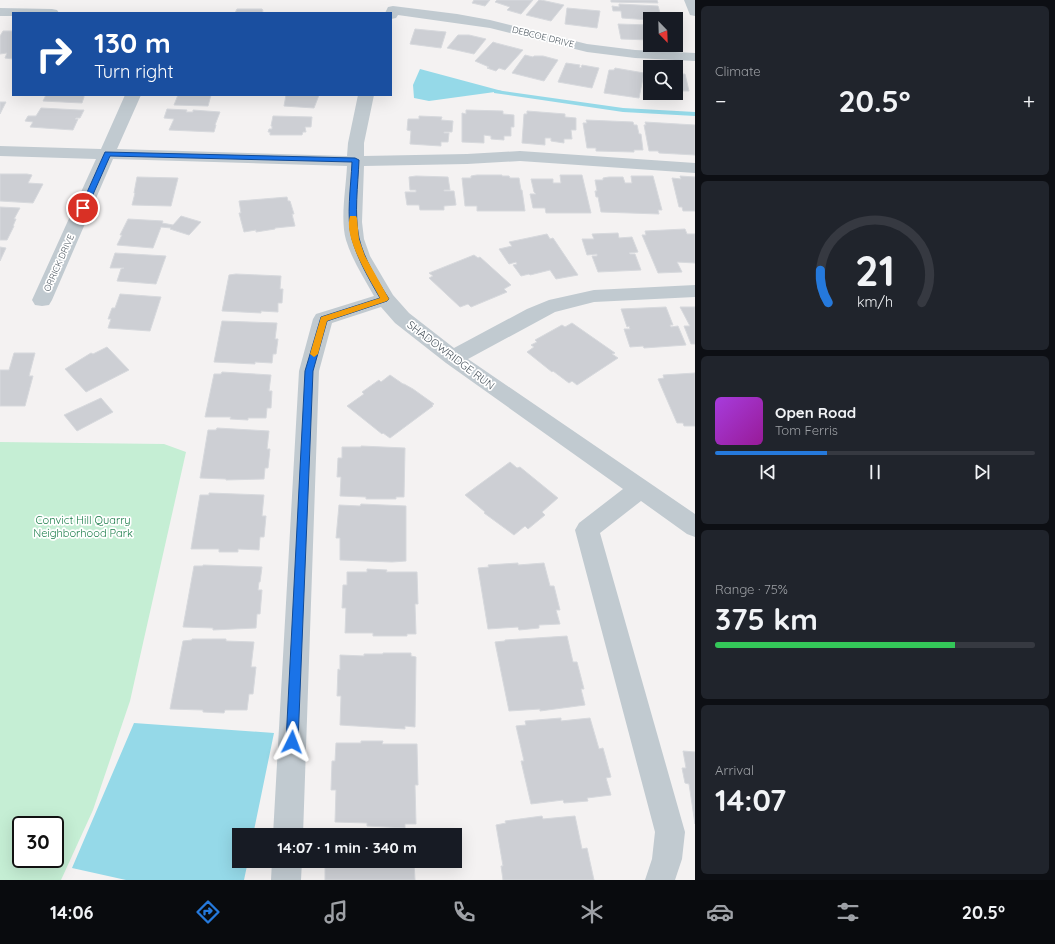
<!DOCTYPE html>
<meta charset="utf-8">
<style>
body{margin:0;font-family:Quicksand,sans-serif;background:#20242c;color:#f1f3f6;height:100vh;display:flex;flex-direction:column;font-size:15px;white-space:nowrap}
*{box-sizing:border-box;margin:0}
p{font-size:13px;color:#9ea1a6}
.icon{flex:none;width:22px;height:22px;fill:none;stroke:currentColor;stroke-width:2;stroke-linecap:round;stroke-linejoin:round}
.map{position:relative;flex:1;overflow:hidden}
.panel{display:flex;flex-direction:column;gap:6px;padding:6px;background:#0d0f14;width:360px}
.panel>*{flex:none}
.guide{position:absolute;left:12px;top:12px;width:380px;height:84px;border-radius:0px;box-shadow:0 4px 16px #0002;background:#1a4fa0;color:#fff;overflow:hidden}
.needle{width:26px;rotate:157deg}
.controls{position:absolute;left:643px;top:12px;display:grid;gap:8px}
.controls a{display:grid;place-items:center;width:40px;height:40px;border-radius:0px;background:#171b24;box-shadow:0 4px 16px #0002;font-size:20px}
.speed{position:absolute;left:12px;top:816px;display:flex;gap:8px;font-size:20px;font-weight:700;text-align:center}
.speed>*{display:grid;place-content:center;width:52px;height:52px;border-radius:50%;background:#171b24;box-shadow:0 4px 16px #0002;line-height:1}
.speed .limit{border:2px solid #111;border-radius:6px;background:#fff;color:#111}
.pin{position:absolute;display:grid;place-items:center;width:34px;height:34px;color:#fff;margin:-17px;border:2px solid #fff;border-radius:50%;box-shadow:0 1px 4px #0007}
.me{position:absolute;width:44px;margin:-22px;rotate:3deg;stroke-linejoin:round;filter:drop-shadow(0 0 3px #0008)}
.turn{display:flex;align-items:center;gap:14px;height:84px;padding:0 16px;font-size:18px}
.turn .icon{width:52px;height:52px;stroke-width:2.5}
.turn b{display:block;font-size:28px;line-height:34px}
.big{font-size:30px;font-weight:700;line-height:1.1}
.panel .tile{flex:1;display:flex;flex-direction:column;justify-content:center;gap:6px;min-width:0;padding:0 14px;border-radius:6px;background:#20242c}
.panel .dial{align-items:center;gap:0}
.dial svg{height:104px;overflow:visible;fill:none;stroke:#363941;stroke-width:7;stroke-linecap:round;text-anchor:middle}
.dial text{fill:#f1f3f6;stroke:none}
.song{display:flex;align-items:center;gap:12px}
.cover{width:48px;height:48px;border-radius:6px;background:linear-gradient(135deg,hsl(280 70% 55%),hsl(300 70% 35%))}
.played{height:4px;border-radius:2px;background:linear-gradient(90deg,#2579dc 35%,#363941 35%)}
.keys{display:flex;justify-content:space-around;direction:ltr}
.heat{display:flex;justify-content:space-between;align-items:center;font-size:22px;direction:ltr}
.charge{height:6px;border-radius:3px;background:linear-gradient(90deg,#34c759 75%,#363941 0)}
.trip{position:absolute;left:232px;top:828px;width:230px;height:40px;border-radius:0px;background:#171b24;box-shadow:0 4px 16px #0002;font-weight:700;line-height:40px;text-align:center}
.tabs{display:flex;height:64px;justify-content:space-around;align-items:center;background:#090b0e;color:#9ea1a6}
.tabs .icon{width:28px;height:28px}
.tabs .current{color:#2579dc}
.tabs b{font-size:18px;color:#f1f3f6}
main{display:flex;flex:1;min-height:0}
.map>svg:first-child{display:block}
.green{fill:#c5eed4;fill-rule:evenodd}
.water{fill:#95d9e8}
.lines{fill:none;stroke-linecap:round;stroke-linejoin:round}
.stream{fill:#95d9e8;fill-rule:evenodd}
.building{fill:#cdcfd4;stroke:#d7d9dd}
.minor{fill:#c1cad0;fill-rule:evenodd}
.route{fill:#1a73e8;stroke:#114b97}
.slow{fill:#f59e0b}
.labels{text-anchor:middle;stroke-width:3.5;stroke-linejoin:round;paint-order:stroke}
.far-street-label{font-size:9px;fill:#4b565f;stroke:#fff}
.street-label{font-size:11px;fill:#4b565f;stroke:#fff}
.park-label{font-size:11px;fill:#1d7e4b;stroke:#fff}
</style>
<main>
<div class="map">
<svg width="695" height="880" viewBox="0 0 695 880">
<rect width="100%" height="100%" fill="#f4f2f2"/>
<path class="green" d="M0,442L164,444L186,452L130,701L93,810L61,880H0ZM21,825H55V859H21Z"/>
<path class="water" d="M420,69L502,91L429,101L414,98L413,85Z
M134,723L274,733L253,835H239V861H248L244,880H126L72,868Z"/>
<g class="lines">
<path class="stream" d="M496,90L623,108L695,112V116L623,112L494,93V91Z"/>
</g>
<path class="building" d="M474,0H490L485,6L472,3Z
M497,0H533L521,14L507,10L510,7L495,2Z
M539,0H541L564,5L551,21L526,15Z
M611,0H657L658,3L611,2Z
M619,4L658,6L660,13H657V16L654,15L655,19L650,20L622,18L621,11H613L612,6L619,7Z
M567,8L600,11L597,28L565,24Z
M237,9H262L263,11L262,13H235Z
M618,24L650,25V40L621,39Z
M415,29L446,32L441,48L410,44Z
M3,31H13V59L5,58L7,53L0,54V36Z
M458,35H469L486,39L474,54L447,48Z
M493,42L496,43L523,50L505,70L499,68L496,71L487,68L489,67L475,61Z
M525,55L533,57L534,56H543L558,60L544,81L512,73Z
M566,63L580,65L579,67L581,68L582,65L599,68L592,88L558,82Z
M615,68L644,73L639,98L604,93L609,70H614Z
M676,74H685L689,91H676Z
M46,95H84V97L82,103L43,101Z
M178,95H211L208,106L174,105Z
M286,95H319L314,108L284,106Z
M0,102H6L0,114Z
M41,108L79,110H84L80,118H76L75,119H78L73,130L30,127L33,122L25,121L28,116H36Z
M167,109L187,110L186,112H193V110L220,112L215,125H216L214,132L169,130L174,119L164,118Z
M466,110L503,111V114L514,115V127H511V136H504V140L491,139V136L484,135V143L462,142V113L466,114Z
M527,111L565,114V117L576,118V130H571L572,139H564V143L551,141V138H545V145L522,143L524,114H527Z
M273,116L312,117L311,127H305L306,132H303L302,135H270V132H268L269,129H272V126H271Z
M419,116L442,117L441,120L453,121L452,132H444V133H449L448,142H441V146L410,144L411,131L407,130L408,119H419Z
M586,120L633,122L634,125H637L639,134H641L643,150H634V152L596,151V148H587L583,123H587Z
M645,122L695,125V155L659,153L658,151H649L644,125H646Z
M0,174H27L32,175L28,183L43,184L33,203L0,201Z
M477,175H502V176H509L510,178H519L521,190H522L525,211H477V206H465L462,178H471V176Z
M560,175H582L591,213H546L545,208H533L530,194H536L534,192L531,179H553V183H561Z
M416,176L448,177L450,190H444V191H454L456,205L444,206V210H420L419,205H407L405,192H416V190H410L409,177Z
M631,176H653L662,210H658L659,214L601,212L598,197H596L595,191H597L595,180H603V178L609,177H623L625,183H632Z
M680,176L695,177V211H683L682,207H679L672,178L681,179Z
M137,177L178,178L171,206L132,205L135,193H134Z
M287,197L288,201H290L294,214H292L295,226L275,228V229L256,232V230L244,232L239,213H241L239,201Z
M0,207L20,208L14,219H16L13,226H14L7,240H0Z
M181,216L201,222L189,235L170,229L171,228L161,227L153,248L117,245L122,235H120L128,219L163,221L162,223L173,225Z
M685,229L687,234H695V263L677,262L682,272L658,273L642,235H646L645,231Z
M618,233L619,238L632,237L638,252L629,253L630,254H635L641,270L598,272L592,256H597V254L587,255L582,239H594L592,234Z
M547,234L550,239L553,238L578,275L556,279L550,270L530,275L529,274L521,276L513,265L517,264L516,262L509,264L499,249L512,246L509,242Z
M0,247L6,248L0,261Z
M115,253L166,256L156,284L117,281L121,269L124,268H110Z
M474,255L478,258L480,257L511,285L504,289L507,292L471,307L468,304L460,307L429,278L433,276L429,273Z
M236,274L281,276L280,289H283L282,303H278V312L261,311V313L222,311L229,275Z
M120,294L161,297L150,331L108,328L111,319H108L112,308H115Z
M666,307L673,325H670L671,327L678,326L686,345L644,348L643,346L630,347L624,329H630L629,326L627,327L621,309Z
M680,307H695V344H691L684,326H690Z
M222,321L277,323L275,339H278L276,354H273L272,363L255,362V364L214,362Z
M572,323L615,353L612,354L618,358L577,385L572,381L569,383L553,371L552,372L527,352L534,347L531,345L537,342L535,340L562,325L565,327Z
M107,347L129,370L86,392L65,369L91,353L93,354Z
M14,353H35L29,376H33L25,406H0V370H9Z
M222,372L271,375L269,391H272L271,408H267L266,418H248V420L230,419L231,417H205L214,374H221Z
M695,373V426H684L683,423H677L658,379L664,378L663,375Z
M390,375L403,384H404L413,389L434,404L432,405L433,406L390,438L383,433L382,434L347,406L364,394L362,392L379,380L381,382Z
M101,398L113,412L77,431L64,415Z
M217,428L269,431L267,449H270L268,468H265L264,479L226,480V479L200,478L208,430H216Z
M361,446L405,448L404,497H396V499H366V497L340,496L341,477H337L338,458H342V447H361Z
M510,462L517,468L520,467L558,498L542,512L545,515L528,529L525,526L514,535L484,513L485,512L465,495Z
M209,493L264,495L262,516H266L264,537H260L259,550L238,549V552H219V549H191L200,495H209Z
M361,504L406,506V561L392,562L340,560V538H336L339,505L360,506Z
M518,563V565L544,563L550,586H554L560,610H556L560,624L539,625V628L519,630L518,627L488,629L478,568L489,567L488,565Z
M203,565L262,567L260,582H259L258,590H262L260,614H257L256,628L213,630V628L183,627L194,566H203Z
M367,569L387,570L386,572H417L418,604H415L416,634H407V636H373V633H345L346,608H342L343,585H347V572H367Z
M567,636L573,662H577L584,689H581L585,705L540,711V709L509,711L495,642L505,641V640Z
M192,639H226V641L254,642L251,667H256L253,694H249L247,710H225L224,713L203,712V710L170,709L183,641L192,640Z
M383,653H411V656L416,657L415,727L405,726V729L340,725L341,696H337L338,669L340,670V655L364,656V654H383Z
M561,718V721L590,718L599,749L603,748L611,777L606,778L611,795L587,798L588,801L564,803L563,800L531,804L521,761H524L516,726L526,725L525,721Z
M361,741H383L382,744H417L418,785H415L416,824H405V828L367,826V823L335,822L336,790H331L332,761H335L336,743H361Z
M683,751L695,752V824L689,784L685,783L682,768H686Z
M542,816L543,819L575,816L582,849L587,848L594,880H503L501,866H503L496,825L506,823L505,821Z
M330,861H414L415,880H325V864H330Z"/>
<g class="lines">
<path class="minor" d="M684,0H695V16L690,15Z
M393,6L457,14L490,20L587,44L635,50L695,53V61L635,58L587,52L490,28L398,15L396,18L391,19V13H385L388,7Z
M0,8L52,9L57,10L59,13H13V16H0Z
M125,95H141L117,149L347,156L348,143L358,95H374L364,143V156L467,154L520,151L695,163V173L520,161L467,164L364,166L362,222L364,239L370,256L393,295L409,313L454,348L527,309L549,300L594,290L695,285V297L594,302L555,312L468,359L695,514V537L687,534L641,501L600,533L685,832L682,859L675,880H645L652,859L655,832L575,530L579,523L623,489L446,363L395,323L381,307L332,323L319,371L303,835H273L299,371L313,319L316,314L374,296C364,278 352,260 346,240C340,219 346,188 347,166L113,159L52,300L49,305L42,306L35,305L32,300L96,159L0,156V146L101,149Z
M272,861H302L301,880H271Z"/>
</g>
<path class="route" d="M105,152L355,158L359,160C358,186 354,213 359,238C364,259 377,280 389,299L387,301L327,321L313,371L298,742L296,746L292,748L288,746L286,742L305,371L321,317L380,298C369,279 358,260 352,239C346,217 351,186 352,162L110,156L87,208L83,210L81,209L80,208Z"/>
<path class="slow" d="M350,216H356L357,218L359,239L365,256L389,299L387,301L327,321L318,354L314,357L310,354L321,317L380,298C370,279 343,238 350,216Z"/>
<g class="labels">
<g class="far-street-label">
<text transform="translate(543 37) rotate(14)" y="3">DEBCOE DRIVE</text>
<text transform="translate(59 263) rotate(-66)" y="3">ORRICK DRIVE</text>
</g>
<g class="street-label">
<text transform="translate(451 355) rotate(37)" y="4">SHADOWRIDGE RUN</text>
</g>
<g class="park-label">
<text x="83" y="524">Convict Hill Quarry<tspan x="83" dy="13">Neighborhood Park</tspan></text>
</g>
</g>
</svg>
<div class="controls">
<a><svg class="needle" viewBox="-14 -14 28 28"><path d="M0-13l5 13h-10z" fill="#e53935"/><path d="M0 13l5-13h-10z" fill="#9ea1a6"/></svg></a>
<a><svg class="icon" aria-label="search" viewBox="0 0 24 24"><circle cx="10" cy="10" r="6"/><path d="M15 15l6 6"/></svg></a>
</div>
<div class="speed"><div class="limit">30</div></div>
<div class="pin" style="left:83px;top:208px;background:#d93025"><svg class="icon" aria-label="arrive" viewBox="0 0 24 24"><path d="M6 21V4h12l-3 4 3 4H6"/></svg></div>
<svg class="me" style="left:292px;top:742px" viewBox="-20 -20 40 40"><path d="M0-17L14 15 0 8-14 15z" fill="#1a73e8" stroke="#fff" stroke-width="4"/></svg>
<div class="trip">14:07 · 1 min · 340 m</div>
<div class="guide">
<div class="turn"><svg class="icon" aria-label="right" viewBox="0 0 24 24"><path d="M7 20v-9h11M14 6l5 5-5 5"/></svg><div><b>130 m</b>Turn right</div></div>
</div>
</div>
<section class="panel">
<div class="tile"><p>Climate</p>
<div class="heat"><a>−</a><b class="big">20.5°</b><a>+</a></div>
</div>
<div class="tile dial"><svg viewBox="0 0 100 80">
<path d="M14 69A42 42 0 1 1 86 69"/>
<path d="M14 69A42 42 0 0 1 8 44" stroke="#2579dc"/>
<text x="50" y="56" font-size="32" font-weight="700">21</text>
<text x="50" y="72" font-size="11">km/h</text>
</svg></div>
<div class="tile">
<div class="song"><i class="cover"></i><div><b>Open Road</b><p>Tom Ferris</p></div></div>
<div class="played"></div>
<div class="keys"><svg class="icon" aria-label="previous" viewBox="0 0 24 24"><path d="M18 5L8 12l10 7zM5 5v14"/></svg><svg class="icon" aria-label="pause" viewBox="0 0 24 24"><path d="M8 5v14M16 5v14"/></svg><svg class="icon" aria-label="next" viewBox="0 0 24 24"><path d="M6 5l10 7-10 7zM19 5v14"/></svg></div>
</div>
<div class="tile"><p>Range · 75%</p><b class="big">375 km</b><div class="charge"></div></div>
<div class="tile"><p>Arrival</p><b class="big">14:07</b></div>
</section>
</main>
<nav class="tabs">
<b>14:06</b>
<svg class="icon current" aria-label="directions" viewBox="0 0 24 24"><path d="M12 3l9 9-9 9-9-9zM9 14v-3h6M13 9l2 2-2 2"/></svg>
<svg class="icon" aria-label="music" viewBox="0 0 24 24"><path d="M9 18V5l10-2v13"/><circle cx="6" cy="18" r="3"/><circle cx="16" cy="16" r="3"/></svg>
<svg class="icon" aria-label="phone" viewBox="0 0 24 24"><path d="M5 4h4l2 5-3 2q2 4 5 5l2-3 5 2v4C11 20 4 13 5 4z"/></svg>
<svg class="icon" aria-label="climate" viewBox="0 0 24 24"><path d="M12 3v18M4 7l16 10M4 17L20 7"/></svg>
<svg class="icon" aria-label="car" viewBox="0 0 24 24"><path d="M5 17H2v-5l4-1 3-4h7l3 4 3 1v5h-3M9 17h6M6 11h13"/><circle cx="7" cy="17" r="2"/><circle cx="17" cy="17" r="2"/></svg>
<svg class="icon" aria-label="filters" viewBox="0 0 24 24"><path d="M4 7h16M4 17h16"/><circle cx="9" cy="7" r="2"/><circle cx="15" cy="17" r="2"/></svg>
<b>20.5°</b>
</nav>
